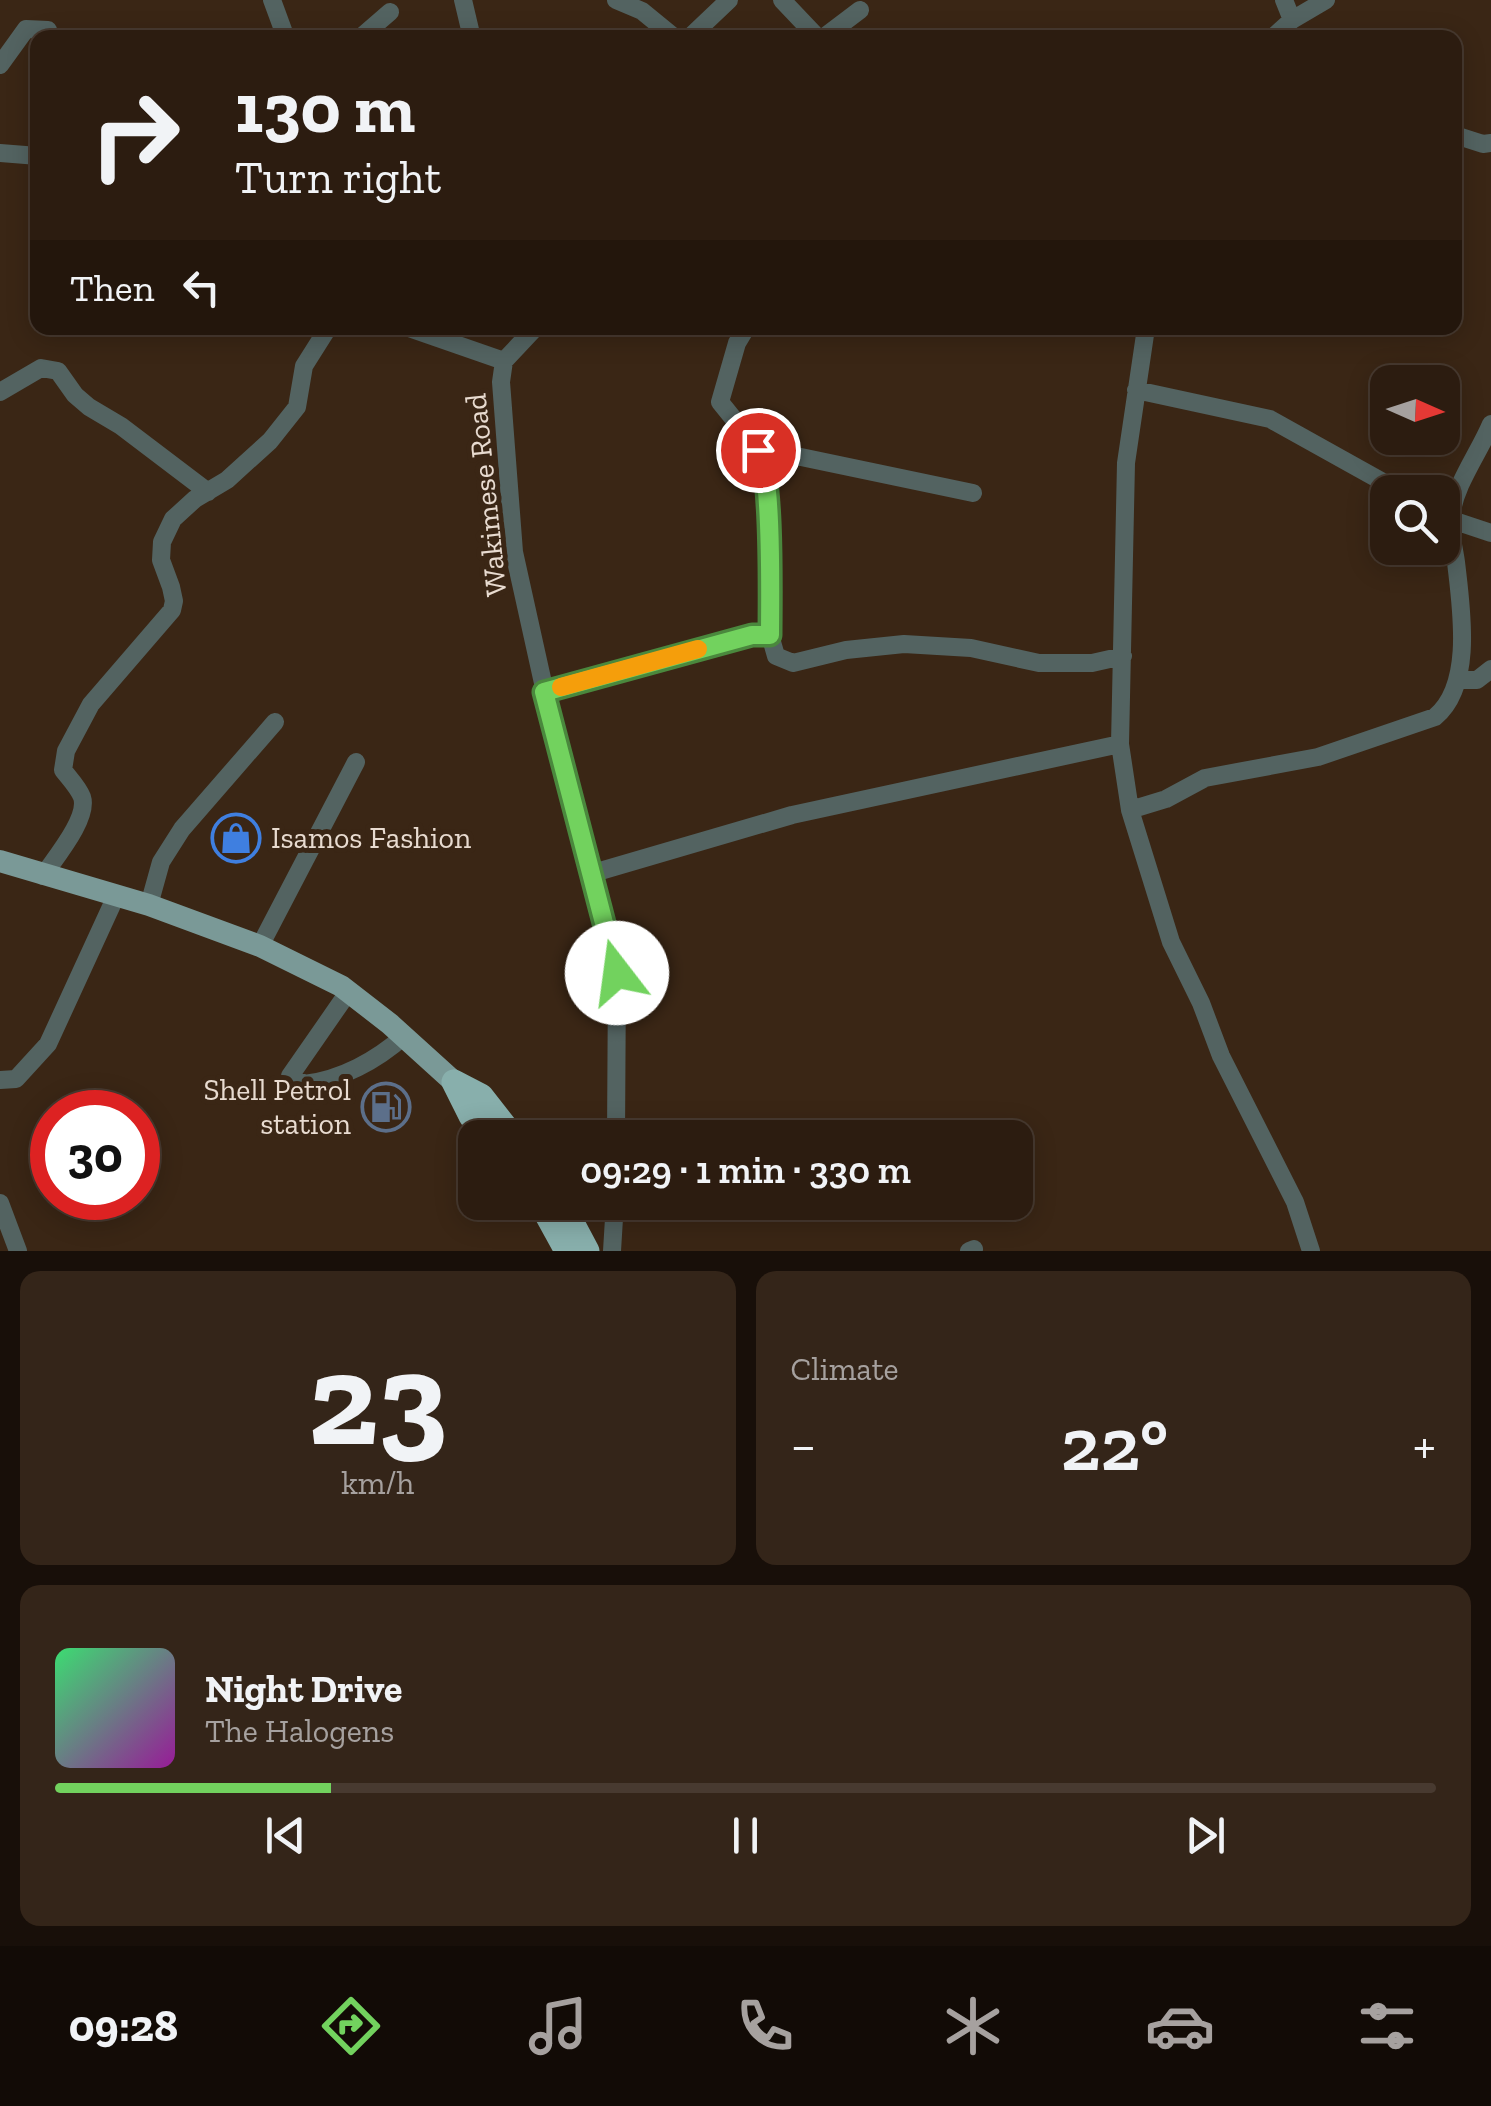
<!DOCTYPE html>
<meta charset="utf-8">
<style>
body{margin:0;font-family:"Zilla Slab",serif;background:#342519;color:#f1f3f6;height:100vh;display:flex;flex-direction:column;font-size:38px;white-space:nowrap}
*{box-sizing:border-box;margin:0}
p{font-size:32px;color:#a6a19f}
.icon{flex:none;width:55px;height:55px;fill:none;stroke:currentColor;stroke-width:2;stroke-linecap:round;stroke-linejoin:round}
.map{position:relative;height:1251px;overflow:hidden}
.panel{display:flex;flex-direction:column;gap:20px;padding:20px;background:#180f09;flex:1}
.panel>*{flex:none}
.guide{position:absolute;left:30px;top:30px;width:1432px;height:305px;border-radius:20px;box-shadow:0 5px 25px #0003,0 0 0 2px #483a30;background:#2c1c10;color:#f1f3f6;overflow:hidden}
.needle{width:65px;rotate:93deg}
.tools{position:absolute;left:1370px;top:365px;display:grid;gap:20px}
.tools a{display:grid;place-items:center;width:90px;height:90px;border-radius:20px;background:#2c1c10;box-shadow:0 5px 25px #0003,0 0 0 2px #483a30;font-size:50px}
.speed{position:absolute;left:30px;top:1090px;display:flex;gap:20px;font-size:50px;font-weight:700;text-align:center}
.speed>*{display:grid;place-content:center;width:130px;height:130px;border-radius:50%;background:#2c1c10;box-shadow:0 5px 25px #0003,0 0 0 2px #483a30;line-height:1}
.speed .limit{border:15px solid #d22;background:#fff;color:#111}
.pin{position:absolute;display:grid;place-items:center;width:85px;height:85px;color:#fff;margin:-42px;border:5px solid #fff;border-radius:50%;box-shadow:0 2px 10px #0007}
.me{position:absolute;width:110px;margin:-55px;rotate:345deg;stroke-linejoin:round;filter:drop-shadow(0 0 8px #0008)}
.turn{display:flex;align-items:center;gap:35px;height:210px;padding:0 40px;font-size:45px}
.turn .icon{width:130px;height:130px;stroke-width:2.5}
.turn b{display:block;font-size:70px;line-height:85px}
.then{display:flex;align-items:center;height:95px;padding:0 40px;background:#0003;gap:20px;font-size:38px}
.big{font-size:75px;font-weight:600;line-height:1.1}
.panel .tile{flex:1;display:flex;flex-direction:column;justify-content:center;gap:15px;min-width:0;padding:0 35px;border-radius:20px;background:#342519}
.panel .dial{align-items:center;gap:0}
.dial b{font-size:130px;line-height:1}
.song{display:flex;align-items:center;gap:30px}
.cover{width:120px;height:120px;border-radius:15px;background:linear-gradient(135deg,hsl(140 70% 55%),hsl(300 70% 35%))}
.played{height:10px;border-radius:5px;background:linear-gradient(90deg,#72d25e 20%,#483a30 20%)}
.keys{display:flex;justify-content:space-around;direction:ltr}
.heat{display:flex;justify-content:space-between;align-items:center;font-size:55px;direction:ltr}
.panel .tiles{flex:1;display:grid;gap:20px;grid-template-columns:1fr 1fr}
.tile:last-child{grid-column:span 2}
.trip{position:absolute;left:458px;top:1120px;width:575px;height:100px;border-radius:20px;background:#2c1c10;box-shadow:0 5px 25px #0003,0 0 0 2px #483a30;font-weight:600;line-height:100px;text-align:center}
.menu{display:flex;height:160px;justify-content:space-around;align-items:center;background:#120b06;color:#a6a19f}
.menu .icon{width:70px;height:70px}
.menu .current{color:#72d25e}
.menu b{font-size:45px;color:#f1f3f6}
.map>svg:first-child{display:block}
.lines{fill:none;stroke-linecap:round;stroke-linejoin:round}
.minor{stroke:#536361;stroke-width:18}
.major{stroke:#7a9997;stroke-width:22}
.highway{stroke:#88afac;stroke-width:25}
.route-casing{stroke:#4a883d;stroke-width:25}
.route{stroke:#72d25e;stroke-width:18}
.slow{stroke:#f59e0b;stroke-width:18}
.labels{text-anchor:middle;stroke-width:10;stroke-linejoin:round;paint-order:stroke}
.street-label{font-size:30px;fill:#e8dbd0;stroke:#3a2615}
.poi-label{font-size:30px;fill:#e8dbd0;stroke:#3a2615;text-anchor:start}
</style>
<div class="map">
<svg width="1491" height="1251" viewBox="0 0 1491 1251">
<rect width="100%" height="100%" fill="#3a2615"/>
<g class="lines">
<path class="minor" d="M272,0L286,38
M463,0L472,38
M616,0L642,11L675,38
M782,0L818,38
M1284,0L1292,20
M360,38L390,12
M689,38L729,0
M823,38L860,10
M1272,38L1292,20L1326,0
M0,65L26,29L48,30
M1455,135L1483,144L1491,143
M0,153L38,156
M409,328L504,361
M535,328L504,361L501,382L514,552L545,692L617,973L616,1138
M1146,328L1126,463L1120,744L1130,810L1171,942L1201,1003L1221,1056L1295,1202L1311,1251
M1136,390L1270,419L1401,492
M0,392L41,368L58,371L75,395L89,407L121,426L208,492
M762,454L801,457L973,493
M1443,517L1491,533
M770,635L776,656L793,663L846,650L904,644L971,648L1039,663H1092L1123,656
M1459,680H1477L1491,669
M545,692L752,635H770L771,578L764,464L762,454L720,402L737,343L746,328
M1130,810L1166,799L1205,778L1318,757L1435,717C1474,685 1461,607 1456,562C1454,547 1449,531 1451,516C1455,484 1479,453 1491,424
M590,874L792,815L1120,744
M43,876C55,858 89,818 82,797C78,787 69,778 63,770L66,751L91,704L172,610L174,601L171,587L161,560L162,542L173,519L195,499L227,480L270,441L297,407L304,366L328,328
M149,905L161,862L182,829L275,722
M260,946L356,762
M349,991L290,1076L304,1084C341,1080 377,1060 404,1036
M0,1080L16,1079L48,1044L116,896
M0,1203L18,1251
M612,1251L615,1202
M969,1251L974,1249"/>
<path class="major" d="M0,861L149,905L260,946L341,986L390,1024L454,1082"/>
<path class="highway" d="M454,1082L481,1096L514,1138
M454,1082L471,1116L490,1138
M540,1202L567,1251
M561,1202L587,1251"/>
</g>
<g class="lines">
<g class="route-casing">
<path id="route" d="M617,973L544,692L752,635H770C770,601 773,473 758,450"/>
</g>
<use href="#route" class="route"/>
<path class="slow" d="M561,687L698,649"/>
</g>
<defs>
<g id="shop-ring" transform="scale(2.5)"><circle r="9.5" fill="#3a2615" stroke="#3f7fe0" stroke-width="1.5"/><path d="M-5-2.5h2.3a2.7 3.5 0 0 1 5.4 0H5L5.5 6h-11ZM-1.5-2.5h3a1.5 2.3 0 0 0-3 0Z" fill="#3f7fe0"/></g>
<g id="fuel-ring" transform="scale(2.5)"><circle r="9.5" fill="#3a2615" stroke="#5c6f8a" stroke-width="1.5"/><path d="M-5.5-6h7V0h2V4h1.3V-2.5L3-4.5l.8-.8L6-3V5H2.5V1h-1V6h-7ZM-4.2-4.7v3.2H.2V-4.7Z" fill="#5c6f8a"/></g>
</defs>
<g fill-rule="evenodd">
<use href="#shop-ring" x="236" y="838"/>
<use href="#fuel-ring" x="386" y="1107"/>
</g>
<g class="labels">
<g class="street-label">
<text transform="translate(486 495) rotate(-96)" y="10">Wakimese Road</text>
</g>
<g class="poi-label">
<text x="271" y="848">Isamos Fashion</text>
<text x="351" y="1100" text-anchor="end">Shell Petrol<tspan x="351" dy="34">station</tspan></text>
</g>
</g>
</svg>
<div class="tools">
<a><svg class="needle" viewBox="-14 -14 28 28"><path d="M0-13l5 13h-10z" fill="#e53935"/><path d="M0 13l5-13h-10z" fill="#a6a19f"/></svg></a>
<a><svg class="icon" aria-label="search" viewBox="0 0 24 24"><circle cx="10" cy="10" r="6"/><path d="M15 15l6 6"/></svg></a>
</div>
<div class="speed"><div class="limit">30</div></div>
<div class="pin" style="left:758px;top:450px;background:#d93025"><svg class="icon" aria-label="arrive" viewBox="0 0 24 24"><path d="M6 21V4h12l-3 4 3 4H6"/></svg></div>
<svg class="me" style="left:617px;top:973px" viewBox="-20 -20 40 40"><circle r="19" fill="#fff"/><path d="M0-13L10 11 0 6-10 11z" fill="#72d25e"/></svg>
<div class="trip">09:29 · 1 min · 330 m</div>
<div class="guide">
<div class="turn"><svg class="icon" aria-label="right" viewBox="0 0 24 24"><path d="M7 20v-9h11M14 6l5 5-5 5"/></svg><div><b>130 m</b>Turn right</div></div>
<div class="then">Then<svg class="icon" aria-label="left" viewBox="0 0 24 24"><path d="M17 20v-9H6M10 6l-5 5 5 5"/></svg></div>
</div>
</div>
<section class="panel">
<div class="tiles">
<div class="tile dial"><b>23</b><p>km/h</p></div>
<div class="tile"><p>Climate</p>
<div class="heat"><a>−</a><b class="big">22°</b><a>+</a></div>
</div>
<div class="tile">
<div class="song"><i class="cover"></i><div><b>Night Drive</b><p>The Halogens</p></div></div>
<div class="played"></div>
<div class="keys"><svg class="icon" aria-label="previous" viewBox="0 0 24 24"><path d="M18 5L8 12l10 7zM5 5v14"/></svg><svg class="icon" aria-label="pause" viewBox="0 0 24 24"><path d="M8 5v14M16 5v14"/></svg><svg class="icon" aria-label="next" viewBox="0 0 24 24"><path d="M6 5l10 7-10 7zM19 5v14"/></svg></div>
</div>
</div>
</section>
<nav class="menu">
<b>09:28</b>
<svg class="icon current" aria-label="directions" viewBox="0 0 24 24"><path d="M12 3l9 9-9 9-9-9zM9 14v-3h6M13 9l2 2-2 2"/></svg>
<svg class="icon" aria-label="music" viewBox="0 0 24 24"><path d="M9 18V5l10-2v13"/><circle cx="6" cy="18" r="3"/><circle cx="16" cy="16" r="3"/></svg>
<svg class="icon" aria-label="phone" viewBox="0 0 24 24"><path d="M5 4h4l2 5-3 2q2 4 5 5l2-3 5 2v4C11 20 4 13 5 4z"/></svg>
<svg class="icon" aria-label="climate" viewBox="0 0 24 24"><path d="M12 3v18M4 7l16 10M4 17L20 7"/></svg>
<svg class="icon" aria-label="car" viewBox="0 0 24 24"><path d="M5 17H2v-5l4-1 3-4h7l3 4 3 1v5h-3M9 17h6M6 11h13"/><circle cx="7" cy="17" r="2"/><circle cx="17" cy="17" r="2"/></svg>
<svg class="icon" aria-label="filters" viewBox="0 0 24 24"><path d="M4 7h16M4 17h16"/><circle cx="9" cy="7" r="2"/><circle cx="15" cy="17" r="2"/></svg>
</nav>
